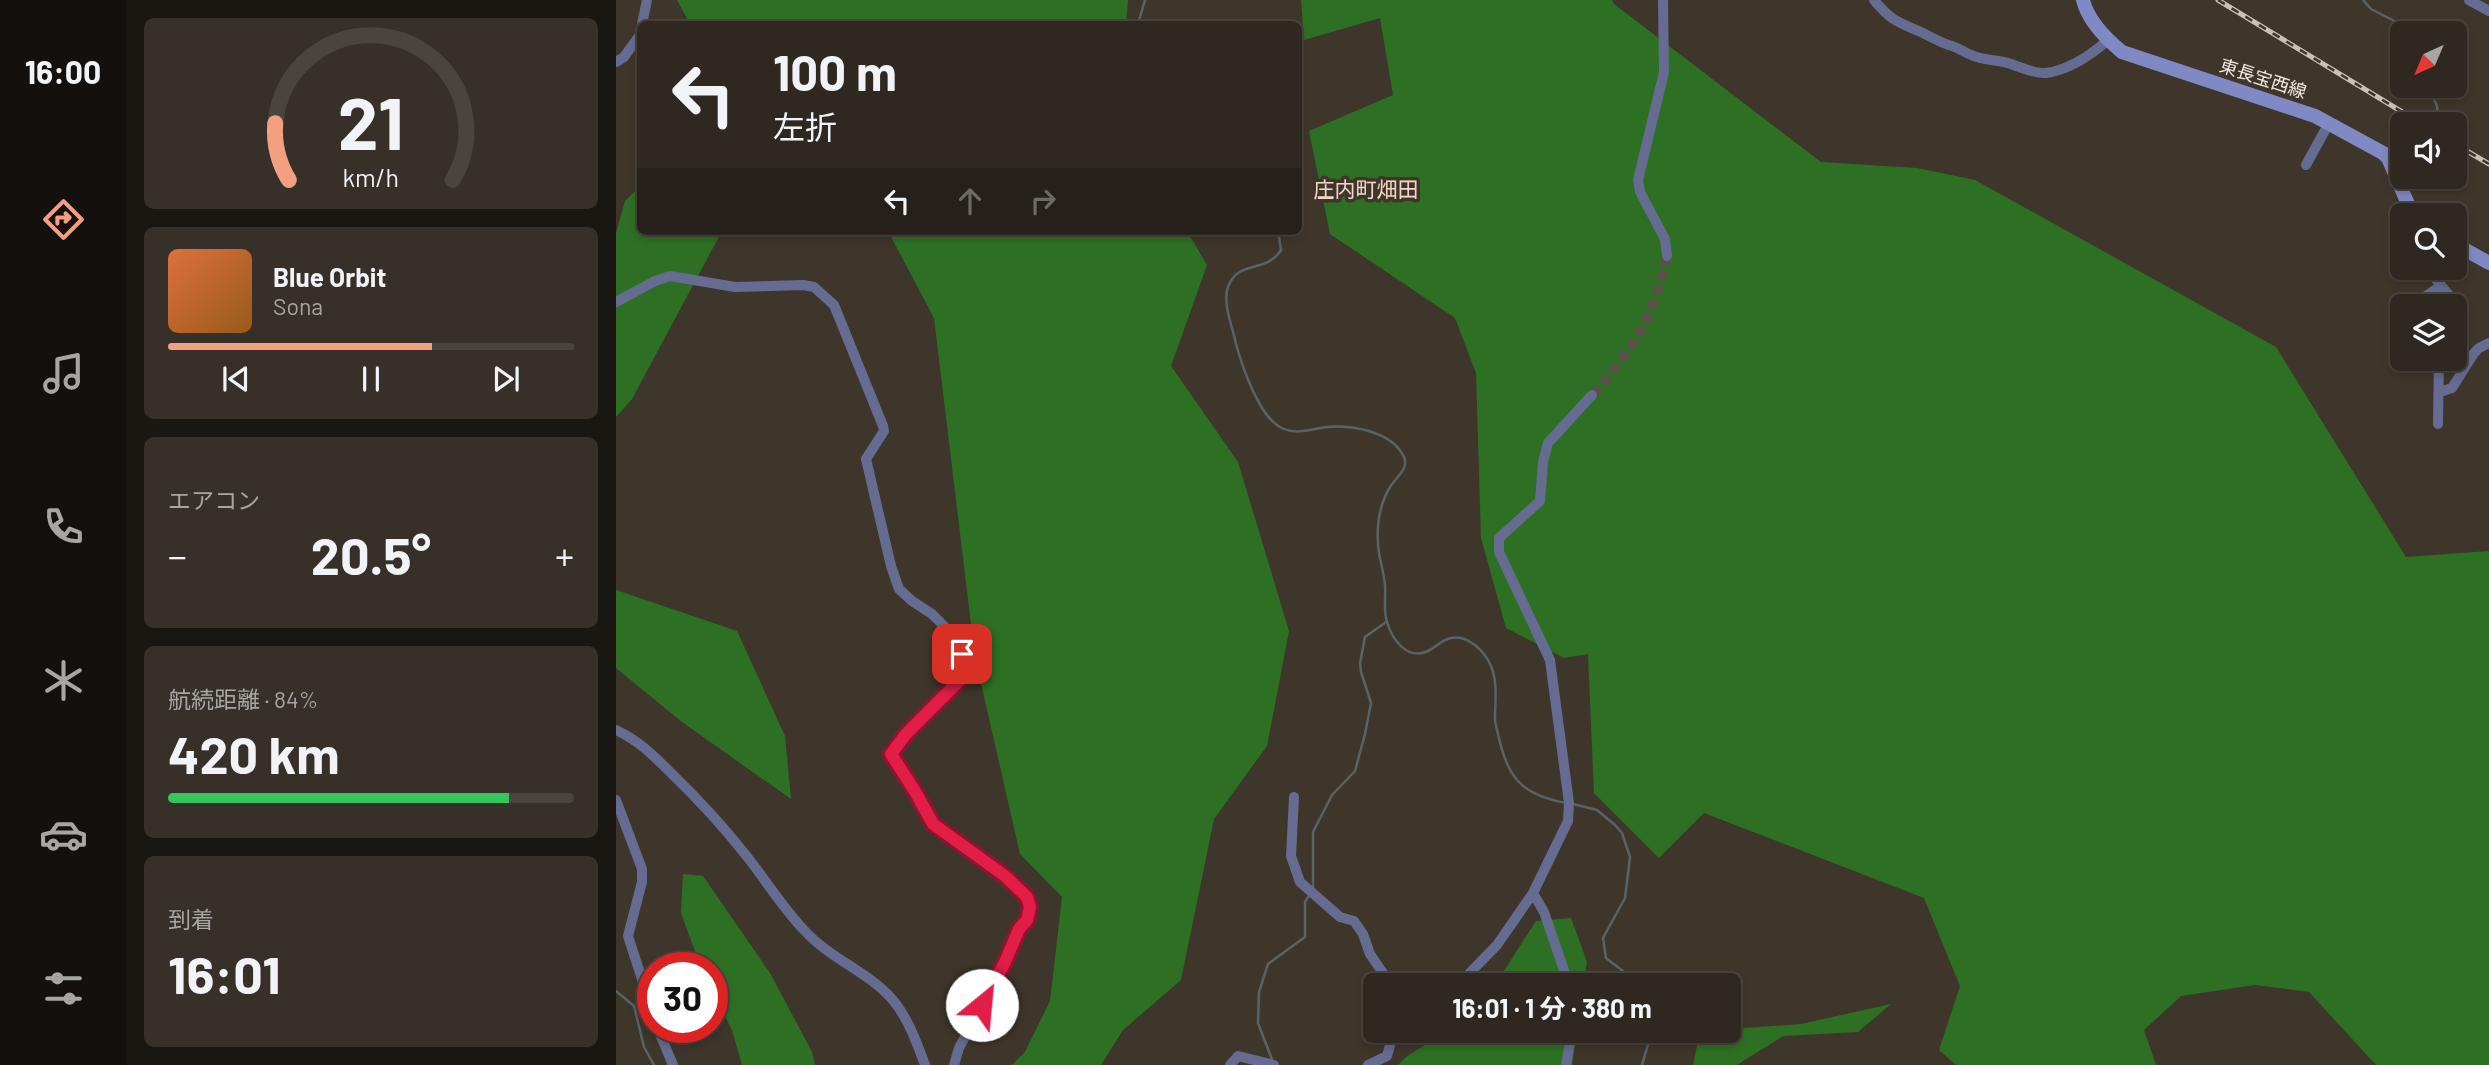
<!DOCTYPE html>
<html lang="ja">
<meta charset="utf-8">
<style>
body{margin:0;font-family:Barlow,"Noto Sans JP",sans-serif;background:#373029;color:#f1f3f6;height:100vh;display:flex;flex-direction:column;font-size:26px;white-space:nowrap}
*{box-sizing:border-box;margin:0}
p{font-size:23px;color:#a7a6a5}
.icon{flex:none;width:38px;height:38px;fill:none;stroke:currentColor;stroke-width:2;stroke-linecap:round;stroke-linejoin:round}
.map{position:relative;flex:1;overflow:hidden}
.sheet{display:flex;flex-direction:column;gap:18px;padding:18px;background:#1a1612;width:490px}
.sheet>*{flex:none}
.top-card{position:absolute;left:21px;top:21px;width:665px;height:214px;border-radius:10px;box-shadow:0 4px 10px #0003,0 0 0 2px #4a443e;background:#2f2820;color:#f1f3f6;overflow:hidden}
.needle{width:46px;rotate:224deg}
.controls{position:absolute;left:1774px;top:21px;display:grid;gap:14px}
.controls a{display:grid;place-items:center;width:77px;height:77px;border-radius:10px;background:#2f2820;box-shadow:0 4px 10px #0003,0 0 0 2px #4a443e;font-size:35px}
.speed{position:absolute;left:21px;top:952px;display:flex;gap:14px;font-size:35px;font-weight:700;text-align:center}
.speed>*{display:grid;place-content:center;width:91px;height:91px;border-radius:50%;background:#2f2820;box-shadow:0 4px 10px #0003,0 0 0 2px #4a443e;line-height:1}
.speed .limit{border:10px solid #d22;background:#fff;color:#111}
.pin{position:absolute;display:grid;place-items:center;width:60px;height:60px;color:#fff;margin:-30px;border-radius:14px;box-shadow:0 4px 10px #0006}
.me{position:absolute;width:77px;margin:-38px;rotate:28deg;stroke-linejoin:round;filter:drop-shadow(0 0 5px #0008)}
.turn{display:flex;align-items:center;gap:24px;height:147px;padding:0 21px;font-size:32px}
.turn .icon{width:91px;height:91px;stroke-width:2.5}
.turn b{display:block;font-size:49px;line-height:60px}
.lanes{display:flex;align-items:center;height:66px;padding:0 21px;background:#0003;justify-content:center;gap:35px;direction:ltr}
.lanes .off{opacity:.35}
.big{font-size:52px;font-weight:700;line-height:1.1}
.sheet .widget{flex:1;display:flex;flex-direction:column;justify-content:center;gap:10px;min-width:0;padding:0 24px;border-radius:10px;background:#373029}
.sheet .dial{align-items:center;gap:0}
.dial svg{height:182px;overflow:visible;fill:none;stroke:#4a443e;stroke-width:7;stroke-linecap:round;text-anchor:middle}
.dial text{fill:#f1f3f6;stroke:none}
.song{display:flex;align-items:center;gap:21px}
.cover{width:84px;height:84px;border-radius:10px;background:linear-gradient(135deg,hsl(20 70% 55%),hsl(30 70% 35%))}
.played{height:7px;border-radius:4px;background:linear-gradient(90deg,#f2a080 65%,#4a443e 65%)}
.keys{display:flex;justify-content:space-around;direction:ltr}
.heat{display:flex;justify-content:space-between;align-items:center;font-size:38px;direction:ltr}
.charge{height:10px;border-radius:5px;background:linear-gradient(90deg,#34c759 84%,#4a443e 0)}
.trip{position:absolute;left:747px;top:973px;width:378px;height:70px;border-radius:10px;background:#2f2820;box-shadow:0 4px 10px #0003,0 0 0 2px #4a443e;font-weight:700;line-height:70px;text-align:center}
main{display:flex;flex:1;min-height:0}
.dock{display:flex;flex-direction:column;width:126px;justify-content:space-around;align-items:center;background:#13100d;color:#a7a6a5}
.dock .icon{width:49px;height:49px}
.dock .current{color:#f2a080}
.dock b{font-size:32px;color:#f1f3f6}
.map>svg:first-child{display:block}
.forest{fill:#2d7023}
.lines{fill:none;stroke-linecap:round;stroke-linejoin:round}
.stream{stroke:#586365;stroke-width:2.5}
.minor-tunnel{stroke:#595146;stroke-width:10;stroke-dasharray:10 5;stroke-linecap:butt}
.minor{stroke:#666c91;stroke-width:10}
.secondary{stroke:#7f89c3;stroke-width:14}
.rail-casing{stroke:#c7c1b9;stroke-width:5}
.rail{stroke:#3f362b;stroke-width:2.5;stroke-dasharray:8;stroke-linecap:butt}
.route-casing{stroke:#92132f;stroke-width:18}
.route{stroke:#e11d48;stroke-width:12}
.labels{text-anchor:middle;stroke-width:7;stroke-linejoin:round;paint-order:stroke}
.street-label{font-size:18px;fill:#eee9e2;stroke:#3f362b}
.quarter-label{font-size:21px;fill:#f6d5c9;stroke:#3f362b}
</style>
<main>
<nav class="dock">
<b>16:00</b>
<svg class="icon current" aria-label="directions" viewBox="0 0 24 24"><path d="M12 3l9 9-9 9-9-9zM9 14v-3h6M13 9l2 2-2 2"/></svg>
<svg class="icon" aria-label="music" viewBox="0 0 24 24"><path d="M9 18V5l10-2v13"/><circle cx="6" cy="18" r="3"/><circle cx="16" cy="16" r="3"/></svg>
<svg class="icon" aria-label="phone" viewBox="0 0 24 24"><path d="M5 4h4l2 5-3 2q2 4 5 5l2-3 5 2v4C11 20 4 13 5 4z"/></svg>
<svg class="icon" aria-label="climate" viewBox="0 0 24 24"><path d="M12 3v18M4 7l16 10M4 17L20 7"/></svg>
<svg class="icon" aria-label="car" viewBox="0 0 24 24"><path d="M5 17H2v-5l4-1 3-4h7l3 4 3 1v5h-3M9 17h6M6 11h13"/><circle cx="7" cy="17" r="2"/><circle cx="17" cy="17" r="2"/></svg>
<svg class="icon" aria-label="filters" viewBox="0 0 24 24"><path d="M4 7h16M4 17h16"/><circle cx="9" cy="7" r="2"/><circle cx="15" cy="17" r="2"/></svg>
</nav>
<section class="sheet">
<div class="widget dial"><svg viewBox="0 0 100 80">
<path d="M14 69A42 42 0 1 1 86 69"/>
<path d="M14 69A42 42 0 0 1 8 44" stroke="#f2a080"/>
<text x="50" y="56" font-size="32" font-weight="700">21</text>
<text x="50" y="72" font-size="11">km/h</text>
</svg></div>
<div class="widget">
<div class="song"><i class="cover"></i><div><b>Blue Orbit</b><p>Sona</p></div></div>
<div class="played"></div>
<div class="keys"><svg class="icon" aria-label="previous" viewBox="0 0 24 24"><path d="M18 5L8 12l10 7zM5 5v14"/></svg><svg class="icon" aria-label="pause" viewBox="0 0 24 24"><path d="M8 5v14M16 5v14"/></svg><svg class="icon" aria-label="next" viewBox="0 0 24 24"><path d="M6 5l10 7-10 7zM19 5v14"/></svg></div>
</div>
<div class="widget"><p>エアコン</p>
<div class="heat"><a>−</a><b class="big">20.5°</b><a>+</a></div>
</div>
<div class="widget"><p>航続距離 · 84%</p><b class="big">420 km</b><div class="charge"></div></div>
<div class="widget"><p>到着</p><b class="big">16:01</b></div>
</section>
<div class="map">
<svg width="1873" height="1065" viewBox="0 0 1873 1065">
<rect width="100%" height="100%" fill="#3f362b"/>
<path class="forest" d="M61,0H512L510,24H74Z
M685,0H996L998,4L1205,162L1301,168L1359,180L1660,347L1790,557L1873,551V1065H1760L1693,992L1639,985L1565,996L1528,1030L1540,1065H1340L1323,1050L1344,986L1308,898L1088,813L1043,858L978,793L972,654L948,658L890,628L865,538L860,373L839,318L714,234L693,131L777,95L764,18L688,40Z
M24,186V231H106L16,399L0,417V233L9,201Z
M272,231H571L591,265L555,366L622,462L673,631L651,746L598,819L565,980L507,1030L485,1065H396L409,1052L434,1001L446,897L404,854L359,657L318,318Z
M0,590L121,631L169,736L175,799L66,722L0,668Z
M67,874L87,876L154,973L196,1052L199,1065H126L116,1030L96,992V968H85L65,913Z
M955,918L971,962L967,985H879L920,921Z
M1275,1004L1242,1032L1167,1036L1121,1065H1077L1082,1041L1129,1028L1185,1024Z
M830,1031H961L956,1065H782L790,1057Z"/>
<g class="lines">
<path class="stream" d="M1747,0L1755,9L1794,29V33
M522,24L529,0
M1812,86L1821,106L1822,115
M662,231L665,250C650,274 622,259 612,287C606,303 617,328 620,344C626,366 643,416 664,427C680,436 695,429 711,427C736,425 774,431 787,455C795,468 780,477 774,487C762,507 760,531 763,553C765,564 768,574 769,585C770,597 767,609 771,622C776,639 791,661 812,651C820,647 825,640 835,638C852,634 869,652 875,666C882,683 879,701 879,719C879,724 881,729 882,734C891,777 905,795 950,803
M957,804L981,810L999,825L1006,833L1014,857L1009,898L987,938L990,958L1025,985
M697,887V832L716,795L739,771L749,734L755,703L745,672L744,663L749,637L770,622
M0,991L18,1006L28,1047L38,1065
M657,1062L642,1023L643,992L652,964L689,937V902L694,894
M1026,1065L1036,1031"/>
<path class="minor-tunnel" d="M976,395C1018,347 1037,320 1051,256"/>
<path class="minor" d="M1047,0L1048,72L1022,180L1024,192L1049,239L1051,256
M1258,0C1276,22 1283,22 1307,33C1317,38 1325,43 1336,46C1345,49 1352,55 1361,57C1370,60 1379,60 1388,62C1401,65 1416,74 1430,73C1452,70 1475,55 1492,40
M1853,0L1873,11
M26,24L31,0
M0,62L8,57L24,35
M1690,165L1713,123
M1811,268L1832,294L1833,306
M0,302L39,281L54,276L119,287L187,285L198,287L218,305L267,426L268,431L250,459L275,566L283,589L296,601L316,614L334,632L346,654L343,681L290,734L275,754L300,793L317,824L389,876L411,897L414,907L411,920L403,929L389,962L343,1048L338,1065
M1795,306L1825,286
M1824,392L1836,388L1858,353L1863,348L1873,343
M1822,424L1823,359
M0,730C23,741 36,754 54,772C81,798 106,825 129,854C149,879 166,907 188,930C213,958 251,971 276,999C291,1016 301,1043 309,1065
M678,797L675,856L684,882L724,917L738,921L747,934L754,954L775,985
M0,800L26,869V882L12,936L37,1013
M917,893L928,912L953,985
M842,985L881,945L917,893L952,821L953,803L934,660L883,552V538L924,501L927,462L932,443L976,395
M41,1027L57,1065
M614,1065L622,1056L658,1065
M752,1065L771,1056L778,1031
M950,1065L956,1031"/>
<path class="secondary" d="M1467,0C1472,21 1489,38 1506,52L1699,116L1767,153L1772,158L1792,204L1798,215
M1839,244L1873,263"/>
<g class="rail-casing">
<path id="rail" d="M1602,0L1806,124
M1839,144L1873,164"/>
</g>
<use href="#rail" class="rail"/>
</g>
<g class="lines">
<g class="route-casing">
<path id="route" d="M346,654L343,681L290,734L275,754L300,793L317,824L389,876L411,897L414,907L411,920L403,929L389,962L366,1005"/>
</g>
<use href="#route" class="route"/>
</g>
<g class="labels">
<g class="street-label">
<text transform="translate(1647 79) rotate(18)" y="6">東長宝西線</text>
</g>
<g class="quarter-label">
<text x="750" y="197">庄内町畑田</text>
</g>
</g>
</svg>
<div class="controls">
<a><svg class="needle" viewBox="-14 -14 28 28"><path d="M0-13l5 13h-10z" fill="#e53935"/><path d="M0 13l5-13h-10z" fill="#a7a6a5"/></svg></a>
<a><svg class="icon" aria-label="sound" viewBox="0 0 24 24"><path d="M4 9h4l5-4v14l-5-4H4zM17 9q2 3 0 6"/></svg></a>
<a><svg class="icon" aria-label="search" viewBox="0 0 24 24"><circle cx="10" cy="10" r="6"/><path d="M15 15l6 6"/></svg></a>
<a><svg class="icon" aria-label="layers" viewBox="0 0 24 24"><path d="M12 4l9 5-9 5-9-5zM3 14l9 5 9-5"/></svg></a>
</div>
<div class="speed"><div class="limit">30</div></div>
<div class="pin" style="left:346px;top:654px;background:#d93025"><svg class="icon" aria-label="arrive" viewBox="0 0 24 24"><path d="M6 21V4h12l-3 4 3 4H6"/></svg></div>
<svg class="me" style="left:366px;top:1005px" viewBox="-20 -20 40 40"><circle r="19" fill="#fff"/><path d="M0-13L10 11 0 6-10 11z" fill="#e11d48"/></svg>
<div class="trip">16:01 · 1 分 · 380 m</div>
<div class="top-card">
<div class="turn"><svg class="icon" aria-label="left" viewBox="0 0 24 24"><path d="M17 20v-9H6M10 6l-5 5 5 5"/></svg><div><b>100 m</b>左折</div></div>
<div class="lanes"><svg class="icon" aria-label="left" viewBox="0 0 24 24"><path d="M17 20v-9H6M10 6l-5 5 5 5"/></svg><svg class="icon off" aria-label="ahead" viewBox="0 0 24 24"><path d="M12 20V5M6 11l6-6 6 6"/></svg><svg class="icon off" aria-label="right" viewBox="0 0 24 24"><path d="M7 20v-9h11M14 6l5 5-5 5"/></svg></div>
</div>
</div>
</main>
